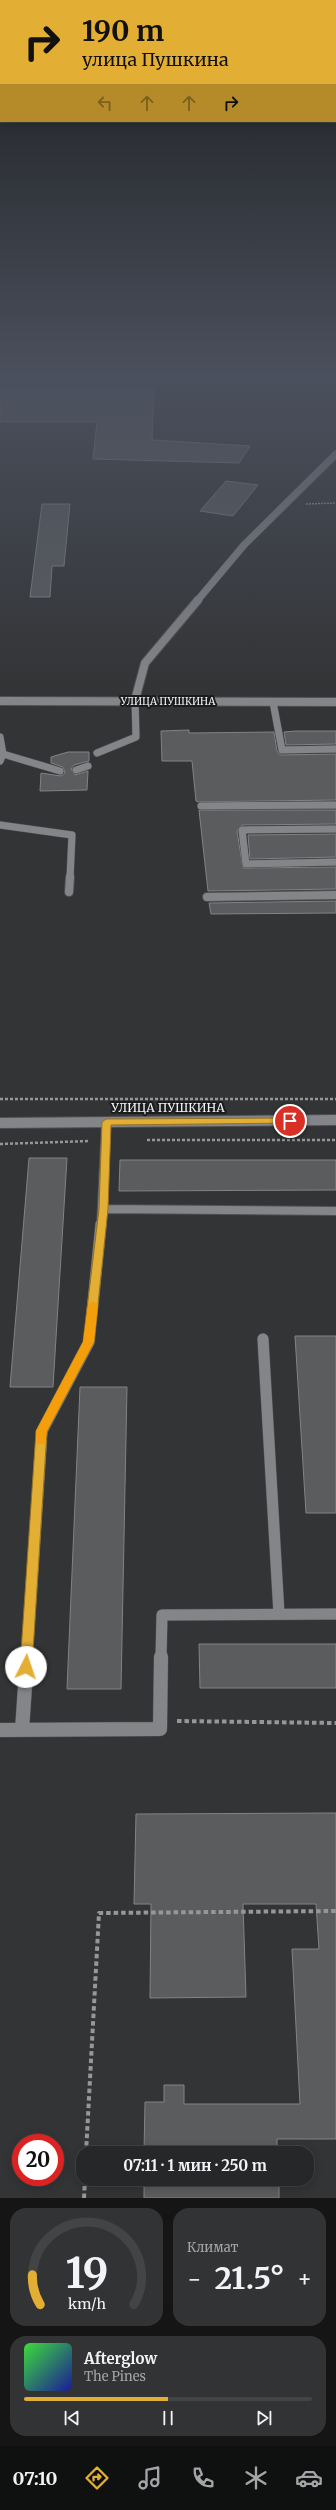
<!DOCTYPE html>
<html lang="ru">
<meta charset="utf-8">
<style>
body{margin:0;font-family:Merriweather,serif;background:#323334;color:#f1f3f6;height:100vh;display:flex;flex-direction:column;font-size:15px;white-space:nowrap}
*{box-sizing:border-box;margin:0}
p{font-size:13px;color:#a4a5a8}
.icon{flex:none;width:22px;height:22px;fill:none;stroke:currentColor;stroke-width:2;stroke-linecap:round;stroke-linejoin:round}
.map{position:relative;height:2198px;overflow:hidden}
.panel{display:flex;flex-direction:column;gap:10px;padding:10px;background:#151516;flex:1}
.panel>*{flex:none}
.top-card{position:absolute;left:0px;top:0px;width:336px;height:122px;box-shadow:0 2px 10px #0003,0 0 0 1px #424445;background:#e3ae34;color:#111;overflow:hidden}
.speed{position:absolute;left:12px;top:2134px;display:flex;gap:8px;font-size:20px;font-weight:700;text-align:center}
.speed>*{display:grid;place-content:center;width:52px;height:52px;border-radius:50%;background:#262728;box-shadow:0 2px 10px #0003,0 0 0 1px #424445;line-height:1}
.speed .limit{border:6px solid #d22;background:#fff;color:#111}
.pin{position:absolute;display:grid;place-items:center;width:34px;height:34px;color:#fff;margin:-17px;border:2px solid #fff;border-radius:50%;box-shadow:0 1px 4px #0007}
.me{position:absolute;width:44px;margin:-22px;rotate:4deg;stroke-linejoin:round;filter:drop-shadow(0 0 3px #0008)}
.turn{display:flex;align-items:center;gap:14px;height:84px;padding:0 16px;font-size:18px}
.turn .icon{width:52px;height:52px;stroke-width:2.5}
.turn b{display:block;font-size:28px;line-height:34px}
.lanes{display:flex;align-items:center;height:38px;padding:0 16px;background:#0003;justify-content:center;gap:20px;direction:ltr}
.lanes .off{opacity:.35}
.big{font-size:30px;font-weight:700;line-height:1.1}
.panel .widget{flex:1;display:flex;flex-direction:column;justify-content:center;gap:6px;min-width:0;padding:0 14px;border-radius:16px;background:#323334}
.panel .dial{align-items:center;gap:0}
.dial svg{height:104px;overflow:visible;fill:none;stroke:#424445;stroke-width:7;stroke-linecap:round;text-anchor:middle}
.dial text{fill:#f1f3f6;stroke:none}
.song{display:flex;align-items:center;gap:12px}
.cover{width:48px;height:48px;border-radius:6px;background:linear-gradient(135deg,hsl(120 70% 55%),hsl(240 70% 35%))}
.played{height:4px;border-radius:2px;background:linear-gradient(90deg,#e3ae34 50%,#424445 50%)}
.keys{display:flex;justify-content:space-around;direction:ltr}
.heat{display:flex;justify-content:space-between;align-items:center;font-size:22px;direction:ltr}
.panel .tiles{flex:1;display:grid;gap:10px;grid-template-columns:1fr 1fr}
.widget:last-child{grid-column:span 2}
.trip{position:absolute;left:76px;top:2146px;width:238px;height:40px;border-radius:16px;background:#262728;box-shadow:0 2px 10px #0003,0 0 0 1px #424445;font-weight:700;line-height:40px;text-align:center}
.tab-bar{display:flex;height:64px;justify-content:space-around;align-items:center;background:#0f1010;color:#a4a5a8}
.tab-bar .icon{width:28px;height:28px}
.tab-bar .on{color:#e3ae34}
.tab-bar b{font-size:18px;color:#f1f3f6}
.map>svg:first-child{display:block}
.building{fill:#5a5c5e;stroke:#828386}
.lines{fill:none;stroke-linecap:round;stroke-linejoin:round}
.service-far3-casing{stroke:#4e5052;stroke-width:8}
.service-far2-casing{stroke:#4e5052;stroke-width:10}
.service-far1-casing{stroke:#4e5052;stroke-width:12}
.service-casing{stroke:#4e5052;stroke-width:15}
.minor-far1-casing{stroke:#4e5052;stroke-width:8}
.minor-casing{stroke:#4e5052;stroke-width:10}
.tertiary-casing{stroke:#4e5052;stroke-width:12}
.secondary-casing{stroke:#4e5052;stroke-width:10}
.path-far2{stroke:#969799;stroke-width:1.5;stroke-dasharray:2 1;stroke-linecap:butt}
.path-far1{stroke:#969799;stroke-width:2.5;stroke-dasharray:3 2;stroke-linecap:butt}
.path{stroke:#969799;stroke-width:4;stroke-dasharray:4.5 3;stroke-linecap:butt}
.service-far3{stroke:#848588;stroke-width:7}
.service-far2{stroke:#848588;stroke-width:8}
.service-far1{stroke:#848588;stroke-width:11}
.service{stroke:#848588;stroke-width:14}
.minor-far1{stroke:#848588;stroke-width:7}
.minor{stroke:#848588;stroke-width:8}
.tertiary{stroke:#848588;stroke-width:10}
.secondary{stroke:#848588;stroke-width:8}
.route{fill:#e3ae34;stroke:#947122}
.slow{fill:#f59e0b}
.labels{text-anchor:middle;stroke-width:4;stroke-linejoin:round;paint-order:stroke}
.far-street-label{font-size:10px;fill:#f3f4f6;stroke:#1b1c1d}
.street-label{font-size:12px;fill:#f3f4f6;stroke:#1b1c1d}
</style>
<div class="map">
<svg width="336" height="2198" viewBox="0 0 336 2198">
<rect width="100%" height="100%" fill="#333436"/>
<path class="building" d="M0,389H154L152,440L250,446L239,463L93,459L97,422H0Z
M226,481L258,485L233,516L200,511Z
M42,504H70L64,566H52L50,597H30Z
M189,730V733L274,732L277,751L280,755L336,754V800L198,802L196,801L192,761H162L161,731Z
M296,731H336V744L286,745L284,732Z
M68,752H89V761L74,765L71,769L75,775L88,771L87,790L40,791L41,773L61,776L65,773L63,767L51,763V757Z
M199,810H336V824L242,825L237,831L243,868L336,867V889L208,891Z
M336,834V857L250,859L248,835Z
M336,901V913L211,914L209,903Z
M29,1158H67L53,1387H10Z
M120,1160H336V1190L119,1191Z
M295,1336H336V1513H306Z
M80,1387H127L121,1689H67Z
M199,1644H336V1688H200Z
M336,1813V2139H277V2153H144L145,2102H164V2085H184V2104H300L292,1949H319L316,1904H243L246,1997L150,1998L151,1904H134L136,1814Z
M144,2179H279V2198H144Z"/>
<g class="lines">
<g class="service-far3-casing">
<path id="service-far3" d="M273,702L282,750L336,749
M0,737L3,754L0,761
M97,753L136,737L135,700
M3,754L60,771
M76,770L88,766
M201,806L336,805
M0,825L72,835L70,878
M336,829L242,830L246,864L336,862"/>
</g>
<g class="service-far2-casing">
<path id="service-far2" d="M69,892L70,877
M207,897L336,895
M103,1209L336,1211
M101,1225L106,1122"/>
</g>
<g class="service-far1-casing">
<path id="service-far1" d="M263,1339L279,1614
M27,1658L42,1431L89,1342L101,1224
M161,1658L162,1615L336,1614"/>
</g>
<g class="service-casing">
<path id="service" d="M0,1730L160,1729L161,1657
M22,1730L27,1657"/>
</g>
<g class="minor-far1-casing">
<path id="minor-far1" d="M197,601L244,545L336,454"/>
</g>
<g class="minor-casing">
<path id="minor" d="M135,700L145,663L198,600"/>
</g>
<g class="tertiary-casing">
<path id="tertiary" d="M0,1123L336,1120"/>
</g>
<g class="secondary-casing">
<path id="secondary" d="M0,701L336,702"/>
</g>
<path class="path-far2" d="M306,504L336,503"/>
<path class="path-far1" d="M0,1099H336
M147,1140H336
M0,1144L90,1141"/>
<path class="path" d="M177,1721L336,1723
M86,2153L99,1913L336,1911
M84,2198L85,2179"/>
<use href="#service-far3" class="service-far3"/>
<use href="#service-far2" class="service-far2"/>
<use href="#service-far1" class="service-far1"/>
<use href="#service" class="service"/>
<use href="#minor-far1" class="minor-far1"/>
<use href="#minor" class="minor"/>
<use href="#tertiary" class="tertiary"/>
<use href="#secondary" class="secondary"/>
</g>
<linearGradient id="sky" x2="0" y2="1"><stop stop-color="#1c1d1e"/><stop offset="0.55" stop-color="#4a505d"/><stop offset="1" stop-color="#4a505d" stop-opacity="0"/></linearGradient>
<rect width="336" height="686" fill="url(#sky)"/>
<path class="route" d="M290,1118H293V1123L111,1125L108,1209L94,1342L47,1431L32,1667L26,1672L22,1671L20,1667L36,1431L83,1342L99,1209L102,1122L106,1119Z"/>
<path class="slow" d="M93,1301L98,1305L94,1342L47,1431L45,1444H37L36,1431L83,1342L88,1305Z"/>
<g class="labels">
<g class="far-street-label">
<text x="168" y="705">УЛИЦА ПУШКИНА</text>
</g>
<g class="street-label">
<text x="168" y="1112">УЛИЦА ПУШКИНА</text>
</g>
</g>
</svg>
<div class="speed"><div class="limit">20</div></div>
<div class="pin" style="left:290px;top:1121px;background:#d93025"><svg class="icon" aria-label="arrive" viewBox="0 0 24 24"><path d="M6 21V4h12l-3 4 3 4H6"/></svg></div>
<svg class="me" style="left:26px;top:1667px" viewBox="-20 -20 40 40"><circle r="19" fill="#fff"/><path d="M0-13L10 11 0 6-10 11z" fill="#e3ae34"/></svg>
<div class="trip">07:11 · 1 мин · 250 m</div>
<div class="top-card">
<div class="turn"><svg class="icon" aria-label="right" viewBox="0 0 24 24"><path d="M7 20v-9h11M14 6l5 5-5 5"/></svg><div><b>190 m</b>улица Пушкина</div></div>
<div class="lanes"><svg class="icon off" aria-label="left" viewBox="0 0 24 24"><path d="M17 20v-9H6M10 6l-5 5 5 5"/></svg><svg class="icon off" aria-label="ahead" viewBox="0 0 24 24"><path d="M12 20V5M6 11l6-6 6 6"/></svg><svg class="icon off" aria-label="ahead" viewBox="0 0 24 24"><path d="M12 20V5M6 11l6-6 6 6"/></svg><svg class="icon" aria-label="right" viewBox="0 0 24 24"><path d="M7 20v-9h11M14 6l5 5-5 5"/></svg></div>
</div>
</div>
<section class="panel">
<div class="tiles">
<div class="widget dial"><svg viewBox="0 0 100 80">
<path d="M14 69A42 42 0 1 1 86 69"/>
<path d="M14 69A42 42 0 0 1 8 46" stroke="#e3ae34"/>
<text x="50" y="56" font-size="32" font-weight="700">19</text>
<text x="50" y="72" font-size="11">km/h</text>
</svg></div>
<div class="widget"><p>Климат</p>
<div class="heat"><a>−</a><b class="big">21.5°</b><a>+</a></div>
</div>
<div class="widget">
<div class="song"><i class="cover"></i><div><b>Afterglow</b><p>The Pines</p></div></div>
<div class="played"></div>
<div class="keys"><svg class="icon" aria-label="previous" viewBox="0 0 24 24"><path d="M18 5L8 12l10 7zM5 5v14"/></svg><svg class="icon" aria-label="pause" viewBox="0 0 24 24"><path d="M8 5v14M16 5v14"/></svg><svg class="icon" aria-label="next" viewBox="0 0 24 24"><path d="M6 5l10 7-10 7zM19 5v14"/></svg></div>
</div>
</div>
</section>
<nav class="tab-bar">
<b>07:10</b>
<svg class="icon on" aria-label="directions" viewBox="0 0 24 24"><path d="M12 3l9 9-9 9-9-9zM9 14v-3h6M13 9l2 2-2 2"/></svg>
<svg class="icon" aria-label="music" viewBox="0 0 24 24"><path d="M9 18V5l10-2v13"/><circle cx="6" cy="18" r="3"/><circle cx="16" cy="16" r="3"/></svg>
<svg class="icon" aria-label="phone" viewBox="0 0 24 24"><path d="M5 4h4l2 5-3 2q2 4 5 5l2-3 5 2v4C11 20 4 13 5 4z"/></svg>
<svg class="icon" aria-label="climate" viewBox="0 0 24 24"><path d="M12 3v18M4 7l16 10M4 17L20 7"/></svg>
<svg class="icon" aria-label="car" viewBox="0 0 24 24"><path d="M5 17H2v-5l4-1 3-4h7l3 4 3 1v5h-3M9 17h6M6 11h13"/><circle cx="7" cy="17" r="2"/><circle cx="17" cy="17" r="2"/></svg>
</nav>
